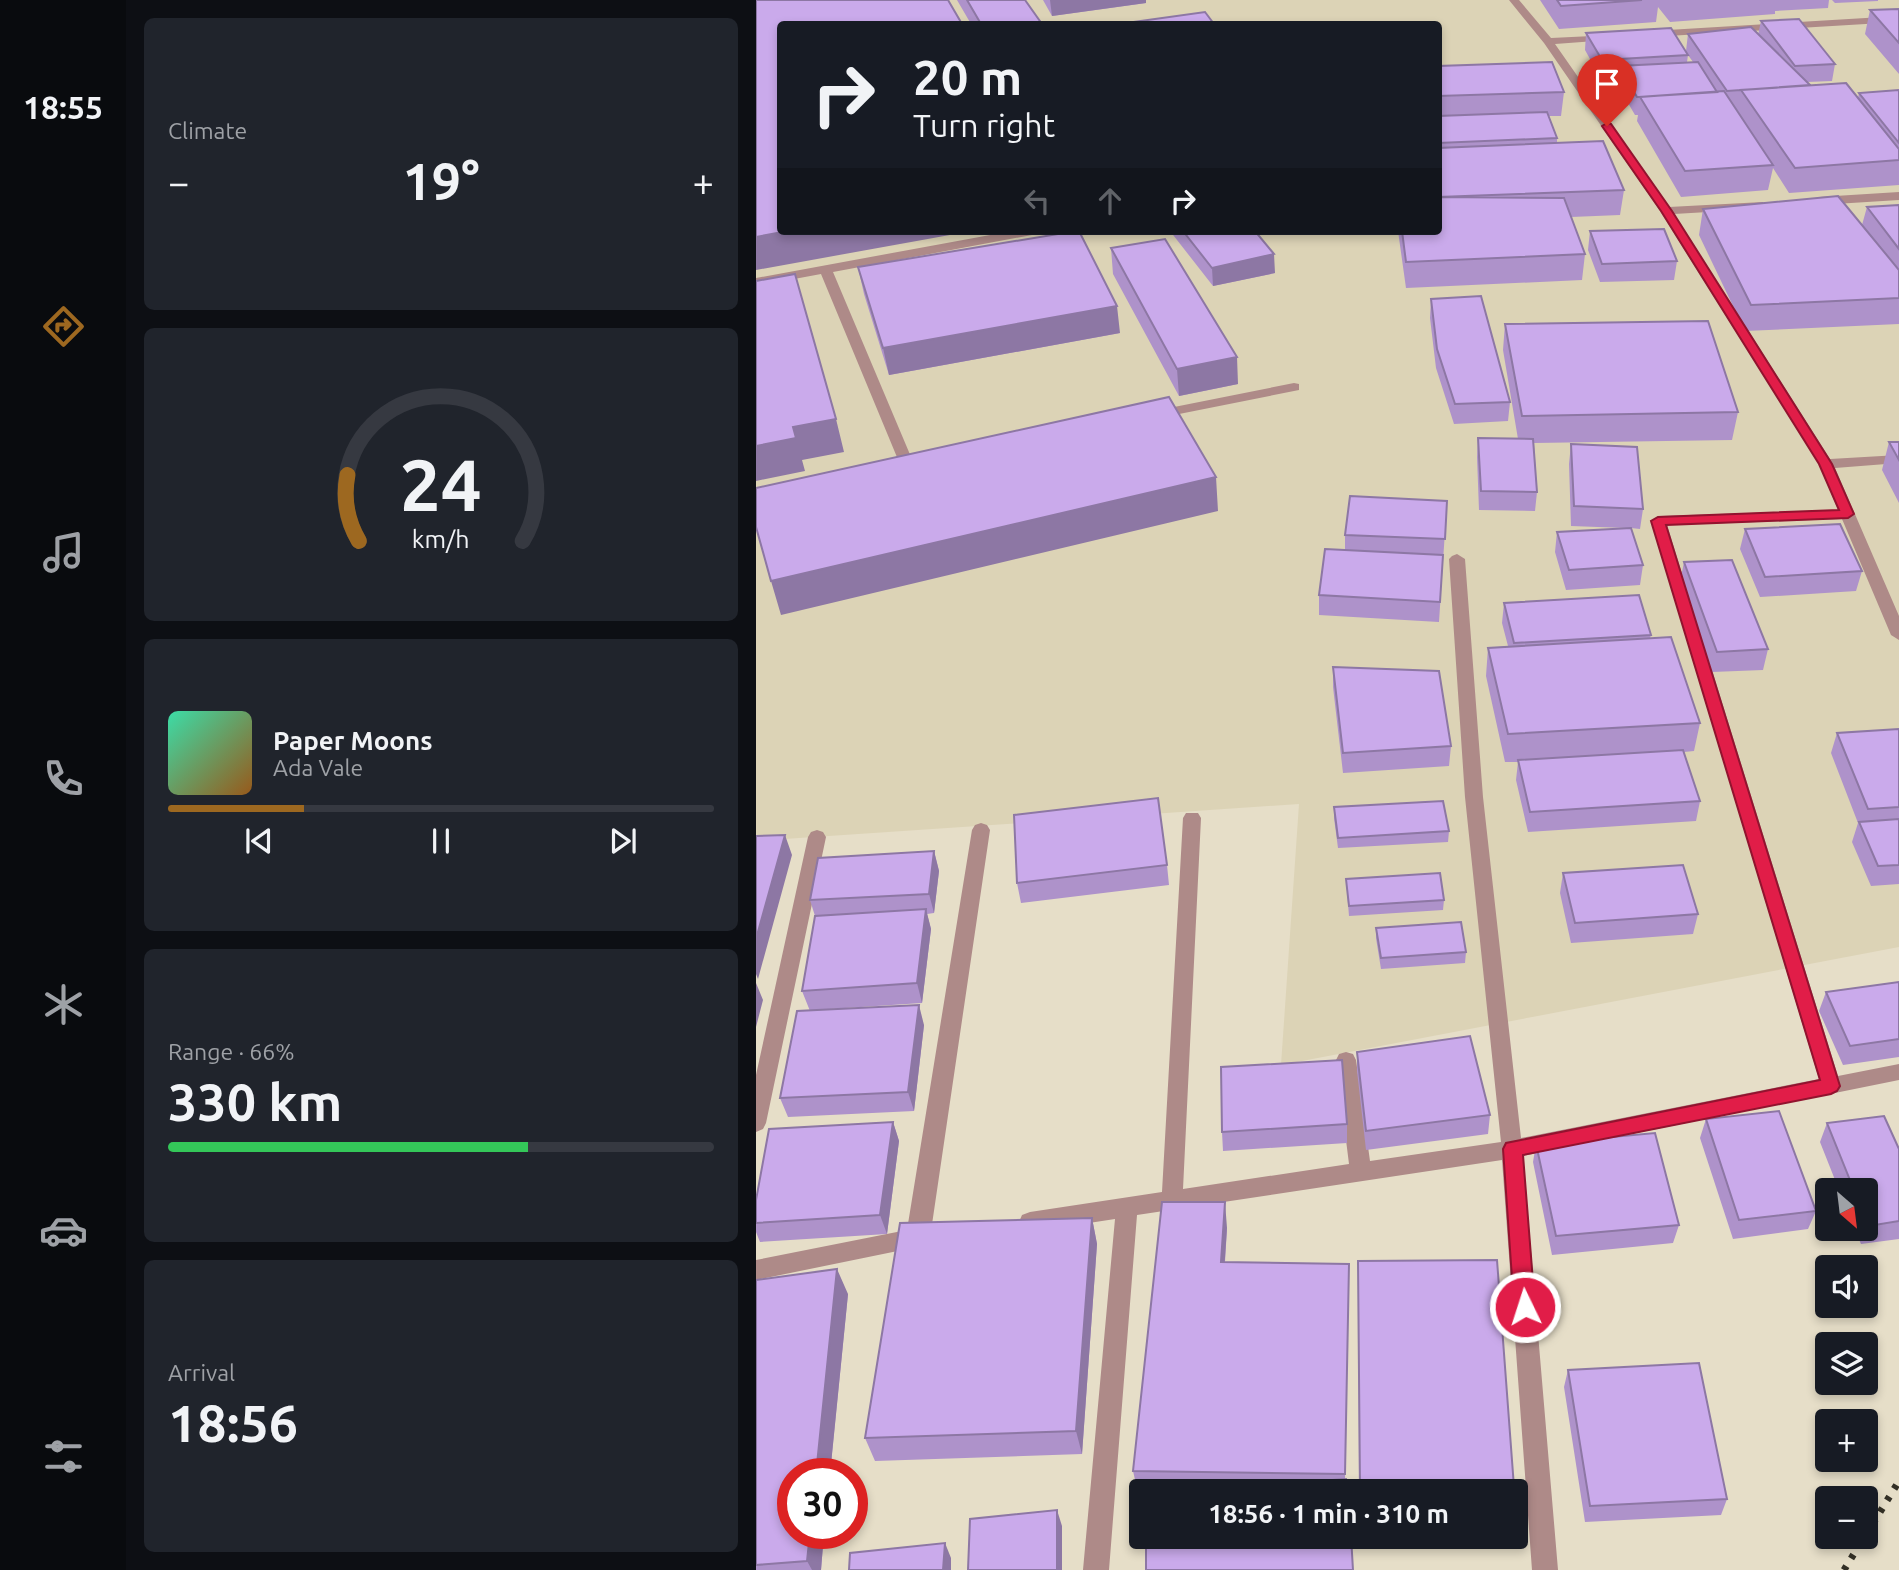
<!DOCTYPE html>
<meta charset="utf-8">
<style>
body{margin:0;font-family:Ubuntu,sans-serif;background:#20242c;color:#f1f3f6;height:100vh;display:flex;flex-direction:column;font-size:26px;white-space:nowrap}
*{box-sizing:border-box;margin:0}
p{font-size:23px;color:#9ea1a6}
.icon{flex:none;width:38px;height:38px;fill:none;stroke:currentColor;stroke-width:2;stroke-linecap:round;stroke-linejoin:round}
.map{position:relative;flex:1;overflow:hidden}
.panel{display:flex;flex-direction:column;gap:18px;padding:18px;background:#0d0f14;width:630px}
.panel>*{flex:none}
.top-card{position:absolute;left:21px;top:21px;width:665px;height:214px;border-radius:7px;box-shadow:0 4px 10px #0003;background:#171b24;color:#f1f3f6;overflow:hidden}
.needle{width:46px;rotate:152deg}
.tools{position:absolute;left:1059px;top:1178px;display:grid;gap:14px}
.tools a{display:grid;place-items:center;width:63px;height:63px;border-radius:7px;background:#171b24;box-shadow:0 4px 10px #0003;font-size:35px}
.speed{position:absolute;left:21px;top:1458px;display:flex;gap:14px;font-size:35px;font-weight:700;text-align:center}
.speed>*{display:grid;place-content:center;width:91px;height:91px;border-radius:50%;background:#171b24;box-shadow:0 4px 10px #0003;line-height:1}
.speed .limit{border:10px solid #d22;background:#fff;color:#111}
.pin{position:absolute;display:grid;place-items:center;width:60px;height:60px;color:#fff;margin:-72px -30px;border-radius:50% 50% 50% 0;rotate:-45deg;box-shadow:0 0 7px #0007}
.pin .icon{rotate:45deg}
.me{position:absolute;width:77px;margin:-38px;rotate:356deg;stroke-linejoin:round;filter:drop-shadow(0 0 5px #0008)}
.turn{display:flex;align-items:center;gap:24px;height:147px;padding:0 21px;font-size:32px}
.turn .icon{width:91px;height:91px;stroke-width:2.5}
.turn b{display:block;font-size:49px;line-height:60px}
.lanes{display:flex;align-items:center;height:66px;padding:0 21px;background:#0003;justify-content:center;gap:35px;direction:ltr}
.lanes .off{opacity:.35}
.big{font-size:52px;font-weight:700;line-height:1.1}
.panel .card{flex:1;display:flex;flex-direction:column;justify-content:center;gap:10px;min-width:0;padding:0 24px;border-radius:10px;background:#20242c}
.panel .dial{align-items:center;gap:0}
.dial svg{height:182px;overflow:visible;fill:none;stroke:#363941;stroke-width:7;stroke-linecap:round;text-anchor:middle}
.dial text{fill:#f1f3f6;stroke:none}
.song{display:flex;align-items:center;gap:21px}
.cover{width:84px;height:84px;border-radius:10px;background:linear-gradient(135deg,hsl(160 70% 55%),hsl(30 70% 35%))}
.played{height:7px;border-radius:4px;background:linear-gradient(90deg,#9d6820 25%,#363941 25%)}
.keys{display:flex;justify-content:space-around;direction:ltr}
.heat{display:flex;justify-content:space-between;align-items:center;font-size:38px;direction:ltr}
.charge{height:10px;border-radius:5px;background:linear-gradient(90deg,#34c759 66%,#363941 0)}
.trip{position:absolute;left:373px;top:1479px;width:399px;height:70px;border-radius:7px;background:#171b24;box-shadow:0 4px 10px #0003;font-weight:700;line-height:70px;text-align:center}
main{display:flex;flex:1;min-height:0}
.dock{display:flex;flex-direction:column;width:126px;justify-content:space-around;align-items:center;background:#090b0e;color:#9ea1a6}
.dock .icon{width:49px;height:49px}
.dock .on{color:#9d6820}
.dock b{font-size:32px;color:#f1f3f6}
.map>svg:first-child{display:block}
.built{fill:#dcd3b6;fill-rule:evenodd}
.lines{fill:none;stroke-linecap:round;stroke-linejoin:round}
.lane{fill:#ae8a88;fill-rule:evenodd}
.street{fill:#ae8a88;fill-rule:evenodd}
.rail{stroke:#333026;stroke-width:7;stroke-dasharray:4.5 9;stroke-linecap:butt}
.wall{fill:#ae92ca;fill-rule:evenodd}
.shaded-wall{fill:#8d77a4}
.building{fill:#caaaeb;stroke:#8d77a4;stroke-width:2}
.route{fill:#e11d48;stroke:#92132f;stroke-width:2}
</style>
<main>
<nav class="dock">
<b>18:55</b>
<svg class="icon on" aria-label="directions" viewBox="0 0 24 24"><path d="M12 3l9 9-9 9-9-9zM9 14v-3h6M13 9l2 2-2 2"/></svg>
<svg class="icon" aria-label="music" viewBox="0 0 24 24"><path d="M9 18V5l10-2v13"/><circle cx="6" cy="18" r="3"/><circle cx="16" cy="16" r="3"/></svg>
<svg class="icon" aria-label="phone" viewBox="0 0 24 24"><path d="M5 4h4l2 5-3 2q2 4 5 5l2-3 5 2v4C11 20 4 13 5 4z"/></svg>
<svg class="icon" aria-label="climate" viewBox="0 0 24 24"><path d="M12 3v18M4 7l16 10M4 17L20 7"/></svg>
<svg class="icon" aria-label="car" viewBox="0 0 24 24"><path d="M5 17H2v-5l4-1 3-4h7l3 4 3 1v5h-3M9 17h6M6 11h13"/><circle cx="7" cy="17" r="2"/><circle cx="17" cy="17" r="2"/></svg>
<svg class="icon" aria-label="filters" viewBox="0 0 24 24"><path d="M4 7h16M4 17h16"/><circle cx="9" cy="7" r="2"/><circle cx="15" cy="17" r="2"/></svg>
</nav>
<section class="panel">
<div class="card"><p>Climate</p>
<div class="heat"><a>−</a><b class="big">19°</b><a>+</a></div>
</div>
<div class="card dial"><svg viewBox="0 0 100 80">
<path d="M14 69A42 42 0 1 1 86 69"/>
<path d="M14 69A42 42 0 0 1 9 40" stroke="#9d6820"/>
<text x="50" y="56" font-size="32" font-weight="700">24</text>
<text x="50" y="72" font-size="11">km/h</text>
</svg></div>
<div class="card">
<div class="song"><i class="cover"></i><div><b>Paper Moons</b><p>Ada Vale</p></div></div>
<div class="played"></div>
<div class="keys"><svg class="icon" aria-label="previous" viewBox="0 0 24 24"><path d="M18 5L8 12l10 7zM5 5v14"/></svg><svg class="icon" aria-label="pause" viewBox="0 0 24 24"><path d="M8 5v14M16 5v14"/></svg><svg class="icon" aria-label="next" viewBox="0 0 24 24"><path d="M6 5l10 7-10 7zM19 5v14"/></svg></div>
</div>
<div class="card"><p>Range · 66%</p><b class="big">330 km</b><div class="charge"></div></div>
<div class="card"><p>Arrival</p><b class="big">18:56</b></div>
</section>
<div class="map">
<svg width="1143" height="1570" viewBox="0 0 1143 1570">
<rect width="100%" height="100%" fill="#e6dec8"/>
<path class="built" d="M0,0H1143V947L525,1065L543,804L0,841ZM24,24H682V231H24Z"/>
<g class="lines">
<path class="lane" d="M256,231H282L276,235L77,272L158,464L151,468L133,470L131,467L133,464L143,462L65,274L0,286V278Z
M538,383L543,384V390L398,419L391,415L398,411Z"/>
<path class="street" d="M753,0H763L795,38L857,35L858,37L853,40L799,44L913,207L1007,202L1009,205L1003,209L918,214L1074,459L1143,455V463L1079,468L1143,616V640L1135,635L1086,519L911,525L1082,1076L1143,1064V1080L767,1156L802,1570H776L746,1160L381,1215L353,1570H327L359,1219L274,1232L266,1229L263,1222L266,1215L274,1212L406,1192L427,818L430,813H442L445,818L427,1189L593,1164L580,1060L583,1054L590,1052L597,1054L600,1060L614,1161L745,1142L709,797L693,559L696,556L701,554L709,559L727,797L765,1138L1063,1079L895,521L902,516L1082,510L1063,464L904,211L788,43Z
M1143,16V22L895,37L890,34L895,31Z
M1143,192V200L1063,205L1057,201L1063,197Z
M225,823L231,825L234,830L174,1238L171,1245L0,1280V1260L151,1230L216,830L219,825Z
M61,830L67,832L70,837L10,1123L7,1129L0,1132V1075L52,837L55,832Z"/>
<path class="rail" d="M1110,1535L1143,1481
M1088,1570L1109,1536"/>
</g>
<path class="wall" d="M201,0H269L286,24H215Z
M287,0H390V3L296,16Z
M784,0H1073L1072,8L1019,11V14L914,22L902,7L900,22L803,29Z
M1076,0H1122V1L1079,3Z
M1143,9V74L1109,34L1114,10Z
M1005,21L1079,64L1076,81L1051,82L1054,86L1102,98L1103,93L1143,90V185L1033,193L1017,168L1012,190L925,197L881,121L882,115H879L861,84L862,76L844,77L829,50L830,33L930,51L932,34L1002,35ZM932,55L937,62H931Z
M682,66L808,92L805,116H793L801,138V143L868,190L864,215L815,217L829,254L826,280L650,288L642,231H682Z
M1143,205V324L989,331L943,235L947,209L1106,225L1111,207Z
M414,231H499L519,273L457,286Z
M834,231L921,261L918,280L844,282L832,250Z
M355,248L482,384L423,396L357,274Z
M102,267L364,333L133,375L108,294Z
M675,299L754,402L752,421L698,424L680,368L674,318Z
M749,324L982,412L976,440L778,443L781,492L779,511L723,510L721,457L722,438L762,439L747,350Z
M1133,442H1143V503L1126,470Z
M815,444L887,509L884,529L875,528L887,565L884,585L810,590L799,552L801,532L869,528L815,526L813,464Z
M691,501L683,622L563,615V595L589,550V535Z
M989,529L1106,571L1100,591L1004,597L984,549Z
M928,562L1012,649L1007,670L956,672L924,582Z
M748,603L895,635L894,638L944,723L938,751L928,752L944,801L940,821L772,832L760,780L762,762H749L730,676L732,648L752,646L746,623Z
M577,667L695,746L693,766L587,773L577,687Z
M1143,729V884L1115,886L1096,842L1102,823L1075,753L1081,733Z
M578,807L693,831L692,842L582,848L578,818Z
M178,851L183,871L178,913L171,914L175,929L166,1003L59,1010L168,1025L158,1111L32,1117L24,1098L54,1011L46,991L59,916L54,900Z
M411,865L413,885L265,903L261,883Z
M807,873L942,914L937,934L815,943L804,893Z
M590,879L688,900L687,910L593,916Z
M620,928L710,952L709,963L625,969L620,938Z
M1143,982V1057L1087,1065L1063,1011L1070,992Z
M601,1052L734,1115L732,1134L610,1150L601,1071Z
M950,1119L1060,1211L1052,1229L977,1239L944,1138Z
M137,1122L143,1141L131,1234L4,1242L0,1232V1200Z
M1071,1123L1143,1149V1239L1105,1244L1098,1228H1110V1190H1083L1064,1142Z
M591,1124V1143L467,1151L466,1132Z
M780,1144L923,1225L917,1243L796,1255L777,1162Z
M336,1218L341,1244L326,1454L119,1461L109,1438Z
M471,1228L469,1262L593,1264L589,1479L591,1491H385V1494L382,1493L377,1471Z
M602,1261L758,1487L757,1491H603Z
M0,1280L92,1294L74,1474H37V1533H68L65,1570H0Z
M812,1370L971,1499L965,1515L829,1522L808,1387Z"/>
<path class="shaded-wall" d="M294,0H390V3L296,16Z
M32,231H216L0,270V237Z
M518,254L519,273L457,286L456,268Z
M361,306L364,333L133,375L127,348Z
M481,357L482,384L423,396L421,369Z
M80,419L88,452L46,460L49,471L0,481V446L37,427Z
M460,477L462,511L25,615L15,581Z
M29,835L36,855L2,979L0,974V939Z
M178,851L183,871L178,913L173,894Z
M170,909L175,929L166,1003L161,983Z
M0,983L7,1000L0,1027Z
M163,1005L168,1025L158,1111L152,1092Z
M137,1122L143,1141L131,1234L124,1215Z
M469,1202L471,1228L467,1287L465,1262Z
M336,1218L341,1244L326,1454L320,1431Z
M81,1269L92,1294L74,1474H60Z
M301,1510L306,1526V1570H301Z
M54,1533H68L65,1570H56L51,1561Z
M189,1543L195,1558V1570H187Z"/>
<path class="building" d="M0,0H192L206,24H24V231H32L0,237Z
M211,0H269L286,24H225Z
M801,0H886L805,6Z
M1143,9V43L1114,10Z
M449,12L458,24H363Z
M1043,19L1079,64L1039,66L1005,21Z
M995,27L1054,85L971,91L932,34Z
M915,28L932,55L846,60L830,33Z
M796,62L808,92L682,96V66Z
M942,62L961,92L881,97L863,66Z
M1090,83L1143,149V160L1039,168L985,90Z
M1143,90V143L1103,93Z
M968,91L1017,165L929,171L884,97Z
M791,112L801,138L682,143V116Z
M847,141L868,190L682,197V148Z
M1082,196L1143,270V298L995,305L947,209Z
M682,197L808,198L829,254L650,262L646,231H682Z
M1143,205V249L1111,207Z
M908,229L921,261L846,264L834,231Z
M320,231H323L361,306L127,348L102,267Z
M427,231H499L518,254L456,268Z
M409,239L481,357L421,369L355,248Z
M39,274L80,419L37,427L40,438L0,446V281Z
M725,296L754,402L699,404L681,349L675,299Z
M952,321L982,412L766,416L749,324Z
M413,397L460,477L15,581L0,527V488Z
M722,438L777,439L781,492L725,491Z
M1133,442H1143V460Z
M815,444L881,447L887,509L818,506Z
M594,496L691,501L689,539L589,535Z
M1084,524L1106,571L1009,577L989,529Z
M875,528L887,565L813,570L801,532Z
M569,549L687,555L684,602L563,595Z
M976,560L1012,649L961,652L928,562Z
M883,595L895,635L758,643L748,603Z
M915,637L944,723L752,734L732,648Z
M577,667L683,671L695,746L587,753Z
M1143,729V807L1112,809L1081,733Z
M927,750L944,801L774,812L762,760Z
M402,798L411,865L261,883L258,815Z
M687,801L693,831L582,838L578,807Z
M1143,819V865L1122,866L1103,822Z
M29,835L0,939V836Z
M178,851L173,894L54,900L62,858Z
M927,865L942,914L819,923L807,873Z
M684,873L688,900L593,906L590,879Z
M170,909L161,983L46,991L59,916Z
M705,922L710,952L625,958L620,928Z
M1143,982V1039L1094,1046L1070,992Z
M163,1005L152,1092L24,1098L41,1011Z
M714,1036L734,1115L610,1131L601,1052Z
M586,1060L591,1124L466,1132L465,1067Z
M1023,1111L1060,1211L983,1220L950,1119Z
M1128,1116L1143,1149V1221L1113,1226L1110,1218V1190H1098L1071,1123Z
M137,1122L124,1215L0,1223V1200L13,1129Z
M899,1133L923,1225L800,1236L780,1144Z
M406,1202H469L465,1262L593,1264L589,1474L377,1471Z
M336,1218L320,1431L109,1438L144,1223Z
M741,1260L758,1487L604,1488L602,1261Z
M81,1269L60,1474H37V1533H54L51,1561L0,1565V1280Z
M943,1363L971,1499L834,1506L812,1370Z
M590,1479L591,1491H414Z
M301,1510V1570H212L214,1519Z
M390,1536H595L597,1570H390Z
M189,1543L187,1570H93L94,1553Z"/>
<path class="route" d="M851,123L855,124L916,211L1076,464L1098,514L1092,518L910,525L1084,1086L1081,1091L1075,1094L767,1155L779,1307L776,1313L769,1316L761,1313L758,1307L747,1149L750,1143L1064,1080L895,521L902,517L1083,510L1063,464L905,211L846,126Z"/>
</svg>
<div class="tools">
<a><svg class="needle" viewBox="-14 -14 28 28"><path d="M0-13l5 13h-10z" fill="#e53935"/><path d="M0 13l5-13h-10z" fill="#9ea1a6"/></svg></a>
<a><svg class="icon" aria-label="sound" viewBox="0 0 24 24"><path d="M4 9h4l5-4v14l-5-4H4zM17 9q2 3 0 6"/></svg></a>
<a><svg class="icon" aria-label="layers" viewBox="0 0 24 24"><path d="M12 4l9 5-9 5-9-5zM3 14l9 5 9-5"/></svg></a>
<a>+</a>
<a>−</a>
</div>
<div class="speed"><div class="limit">30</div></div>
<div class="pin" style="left:851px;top:126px;background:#d93025"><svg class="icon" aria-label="arrive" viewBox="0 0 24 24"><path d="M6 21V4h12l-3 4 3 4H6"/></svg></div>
<svg class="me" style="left:769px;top:1307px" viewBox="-20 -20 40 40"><circle r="17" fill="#e11d48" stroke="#fff" stroke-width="3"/><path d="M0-11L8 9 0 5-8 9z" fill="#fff"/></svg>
<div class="trip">18:56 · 1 min · 310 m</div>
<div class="top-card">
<div class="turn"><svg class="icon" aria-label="right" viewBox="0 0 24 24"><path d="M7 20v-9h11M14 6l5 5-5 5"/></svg><div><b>20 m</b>Turn right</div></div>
<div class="lanes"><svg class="icon off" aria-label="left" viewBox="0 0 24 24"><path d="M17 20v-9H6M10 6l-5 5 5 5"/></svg><svg class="icon off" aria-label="ahead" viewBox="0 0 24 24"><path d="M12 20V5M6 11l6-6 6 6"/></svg><svg class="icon" aria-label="right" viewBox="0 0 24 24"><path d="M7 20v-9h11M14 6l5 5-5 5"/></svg></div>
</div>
</div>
</main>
